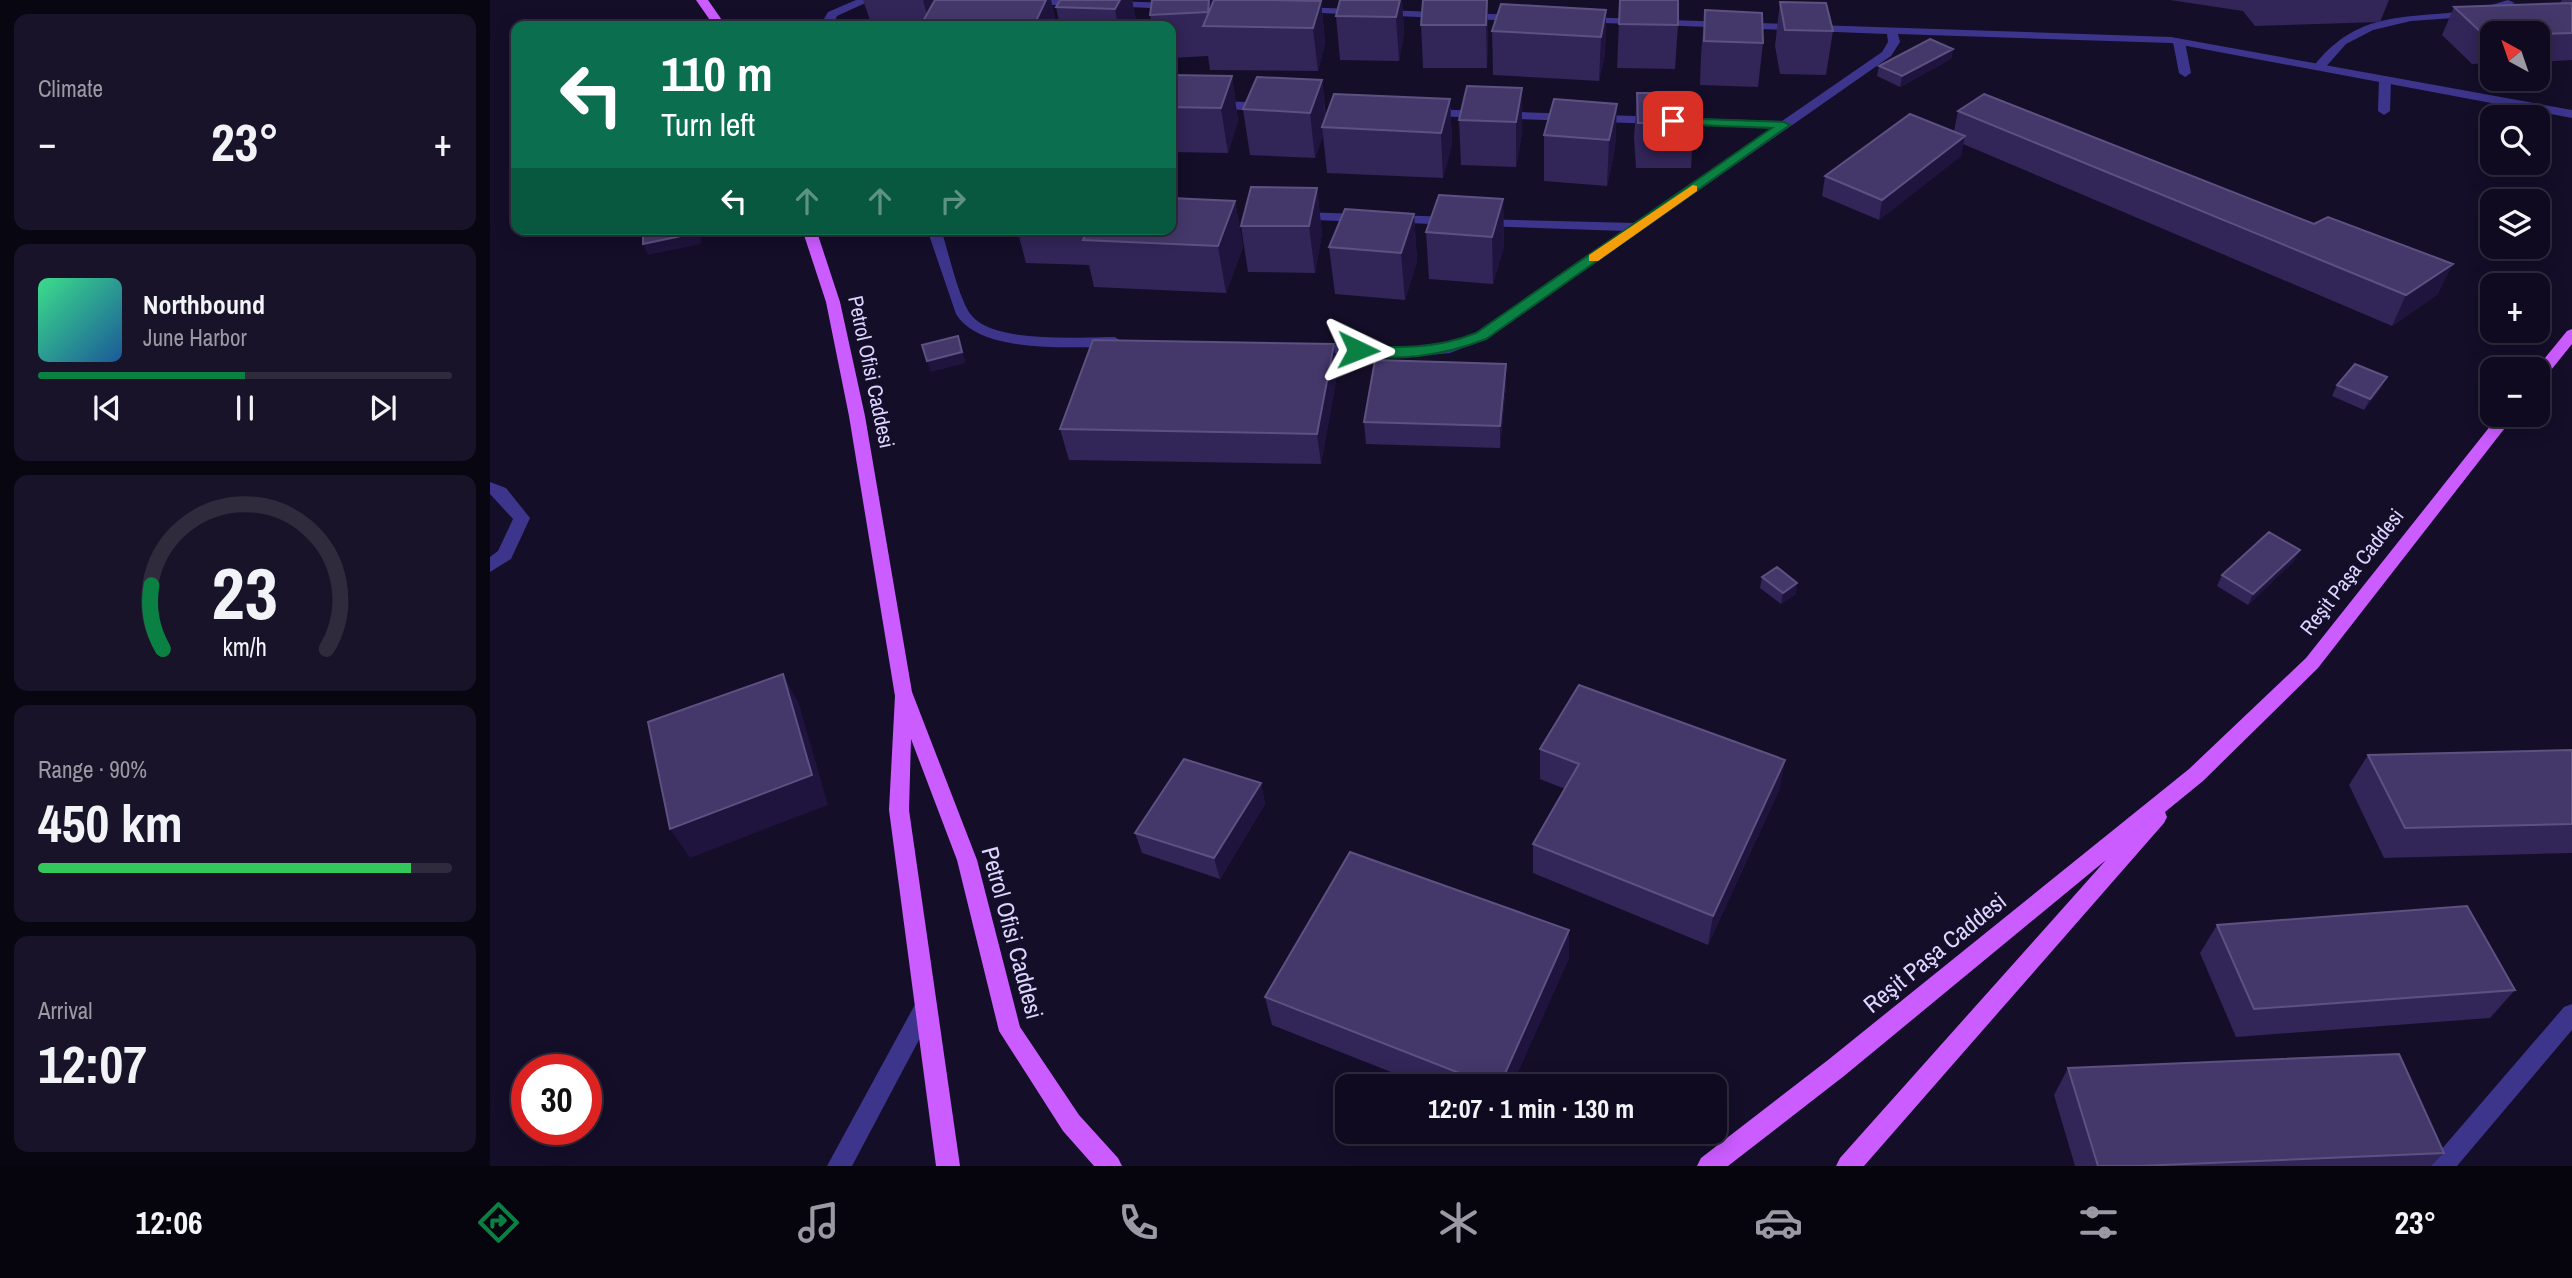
<!DOCTYPE html>
<meta charset="utf-8">
<style>
body{margin:0;font-family:"Archivo Narrow",sans-serif;background:#181328;color:#f1f3f6;height:100vh;display:flex;flex-direction:column;font-size:26px;white-space:nowrap}
*{box-sizing:border-box;margin:0}
p{font-size:23px;color:#9b9aa4}
.icon{flex:none;width:38px;height:38px;fill:none;stroke:currentColor;stroke-width:2;stroke-linecap:round;stroke-linejoin:round}
.map{position:relative;flex:1;overflow:hidden}
.panel{display:flex;flex-direction:column;gap:14px;padding:14px;background:#080611;width:490px}
.panel>*{flex:none}
.guide{position:absolute;left:21px;top:21px;width:665px;height:214px;border-radius:14px;box-shadow:0 4px 18px #0003,0 0 0 2px #2f2b3d;background:#0b6e4f;color:#fff;overflow:hidden}
.needle{width:46px;rotate:320deg}
.fabs{position:absolute;left:1990px;top:21px;display:grid;gap:14px}
.fabs a{display:grid;place-items:center;width:70px;height:70px;border-radius:14px;background:#0f0a1f;box-shadow:0 4px 18px #0003,0 0 0 2px #2f2b3d;font-size:35px}
.speed{position:absolute;left:21px;top:1054px;display:flex;gap:14px;font-size:35px;font-weight:700;text-align:center}
.speed>*{display:grid;place-content:center;width:91px;height:91px;border-radius:50%;background:#0f0a1f;box-shadow:0 4px 18px #0003,0 0 0 2px #2f2b3d;line-height:1}
.speed .limit{border:10px solid #d22;background:#fff;color:#111}
.pin{position:absolute;display:grid;place-items:center;width:60px;height:60px;color:#fff;margin:-30px;border-radius:14px;box-shadow:0 4px 10px #0006}
.me{position:absolute;width:77px;margin:-38px;rotate:92deg;stroke-linejoin:round;filter:drop-shadow(0 0 5px #0008)}
.turn{display:flex;align-items:center;gap:24px;height:147px;padding:0 35px;font-size:32px}
.turn .icon{width:91px;height:91px;stroke-width:2.5}
.turn b{display:block;font-size:49px;line-height:60px}
.lanes{display:flex;align-items:center;height:66px;padding:0 35px;background:#0003;justify-content:center;gap:35px;direction:ltr}
.lanes .off{opacity:.35}
.big{font-size:52px;font-weight:800;line-height:1.1}
.panel .tile{flex:1;display:flex;flex-direction:column;justify-content:center;gap:10px;min-width:0;padding:0 24px;border-radius:14px;background:#181328}
.panel .dial{align-items:center;gap:0}
.dial svg{height:182px;overflow:visible;fill:none;stroke:#2f2b3d;stroke-width:7;stroke-linecap:round;text-anchor:middle}
.dial text{fill:#f1f3f6;stroke:none}
.song{display:flex;align-items:center;gap:21px}
.cover{width:84px;height:84px;border-radius:10px;background:linear-gradient(135deg,hsl(150 70% 55%),hsl(210 70% 35%))}
.played{height:7px;border-radius:4px;background:linear-gradient(90deg,#0b8043 50%,#2f2b3d 50%)}
.keys{display:flex;justify-content:space-around;direction:ltr}
.heat{display:flex;justify-content:space-between;align-items:center;font-size:38px;direction:ltr}
.charge{height:10px;border-radius:5px;background:linear-gradient(90deg,#34c759 90%,#2f2b3d 0)}
.trip{position:absolute;left:845px;top:1074px;width:392px;height:70px;border-radius:14px;background:#0f0a1f;box-shadow:0 4px 18px #0003,0 0 0 2px #2f2b3d;font-weight:800;line-height:70px;text-align:center}
.tab-bar{display:flex;height:112px;justify-content:space-around;align-items:center;background:#06040c;color:#9b9aa4}
.tab-bar .icon{width:49px;height:49px}
.tab-bar .current{color:#0b8043}
.tab-bar b{font-size:32px;color:#f1f3f6}
main{display:flex;flex:1;min-height:0}
.map>svg:first-child{display:block}
.lines{fill:none;stroke-linecap:round;stroke-linejoin:round}
.lane{fill:#3d358c;fill-rule:evenodd}
.street{fill:#3d358c;fill-rule:evenodd}
.primary{fill:#cb5cff;fill-rule:evenodd}
.wall{fill:#322558}
.shaded-wall{fill:#1e143d}
.building{fill:#44386a;stroke:#5c5181;stroke-width:2}
.route{fill:#0b8043;stroke:#07532c;stroke-width:2}
.slow{fill:#f59e0b}
.labels{text-anchor:middle;stroke-width:7;stroke-linejoin:round;paint-order:stroke}
.street-label{font-size:21px;fill:#dcd5ff;stroke:#140e29}
.near-street-label{font-size:24px;fill:#dcd5ff;stroke:#140e29}
</style>
<main>
<section class="panel">
<div class="tile"><p>Climate</p>
<div class="heat"><a>−</a><b class="big">23°</b><a>+</a></div>
</div>
<div class="tile">
<div class="song"><i class="cover"></i><div><b>Northbound</b><p>June Harbor</p></div></div>
<div class="played"></div>
<div class="keys"><svg class="icon" aria-label="previous" viewBox="0 0 24 24"><path d="M18 5L8 12l10 7zM5 5v14"/></svg><svg class="icon" aria-label="pause" viewBox="0 0 24 24"><path d="M8 5v14M16 5v14"/></svg><svg class="icon" aria-label="next" viewBox="0 0 24 24"><path d="M6 5l10 7-10 7zM19 5v14"/></svg></div>
</div>
<div class="tile dial"><svg viewBox="0 0 100 80">
<path d="M14 69A42 42 0 1 1 86 69"/>
<path d="M14 69A42 42 0 0 1 9 41" stroke="#0b8043"/>
<text x="50" y="56" font-size="32" font-weight="700">23</text>
<text x="50" y="72" font-size="11">km/h</text>
</svg></div>
<div class="tile"><p>Range · 90%</p><b class="big">450 km</b><div class="charge"></div></div>
<div class="tile"><p>Arrival</p><b class="big">12:07</b></div>
</section>
<div class="map">
<svg width="2082" height="1166" viewBox="0 0 2082 1166">
<rect width="100%" height="100%" fill="#140e29"/>
<g class="lines">
<path class="lane" d="M2018,0L2025,3L1978,17L1921,21L1883,30L1856,44L1833,70L1823,67C1867,11 1911,19 1975,11C1989,9 2004,4 2018,0Z
M1689,39L1695,42L1701,73L1695,77L1689,73L1683,42Z
M1895,76L1901,80L1900,111L1894,115L1888,111L1889,80Z
M0,482L16,488L40,518L21,559L0,572V557L8,551L23,519L0,494Z
M436,996L444,999L447,1006L362,1166H337L428,999Z
M2082,1004V1030L1967,1166H1940L1944,1158L2074,1007Z"/>
<path class="street" d="M366,0H382L347,16L342,26H330L338,12Z
M495,0H593L598,3L592,6L501,3Z
M620,1L683,3L689,6L683,9L616,6V2Z
M809,7L1029,15L1035,18L1029,21L805,12L803,10Z
M1092,17L1681,37L2082,110V118L1681,43L1408,34L1410,42L1401,56L996,339L960,353L921,357L816,352L814,349L821,344L921,347L958,344L986,333L1134,231L992,226L987,225V219L1145,223L1282,128L940,116L936,115V109L1292,121L1392,52L1398,42L1397,34L1088,22V18Z
M681,99L779,103L785,107L779,111L681,107Z
M807,212L873,214L880,218L873,222L802,219V213Z
M901,215L964,217L971,221L964,225L896,222V216Z
M437,229H451C458,250 469,301 482,316C506,344 591,337 625,337L632,342L625,347C583,346 491,355 466,314Z"/>
<path class="primary" d="M206,0H218L236,26H224Z
M312,229H326L350,302L375,416L422,692L487,860L530,1027L589,1115L628,1158L632,1166H604L573,1131L509,1031L467,860L421,739L419,810L470,1166H446L399,810L405,696L359,416L336,302Z
M2082,329V344L2053,380L2048,382L2046,369L2077,331Z
M2009,415H2025L1828,668L1713,781L1675,812L1677,817L1674,823L1374,1166H1346L1350,1158L1616,860L1354,1076L1238,1166H1207L1211,1158L1338,1060L1699,769L1816,658Z"/>
</g>
<path class="wall" d="M373,0H561L567,26H382Z
M642,0L647,26H570L566,7Z
M850,0H912L914,33L909,61L850,60L846,16Z
M997,0L998,36L997,68H933L931,25Z
M1130,0L1188,25L1185,69L1127,68Z
M1680,0H1899L1890,22L1765,26L1753,11Z
M2072,0H2082V60L2048,62V33H2002V63L1982,64L1952,35L1964,7L2070,3Z
M831,1L835,44L828,71L720,70L718,56L681,58V26H662L660,15Z
M1290,2L1343,31L1336,75L1290,74L1285,46Z
M1116,10L1115,54L1109,81L1003,75L1002,31Z
M1215,10L1273,43L1268,87L1210,85L1211,54Z
M1463,49L1461,59L1410,87L1387,76L1389,66Z
M681,75L742,76L748,121L738,153L681,152Z
M832,80L836,118L960,99L962,144L953,178L837,173L833,135L825,158L760,155L753,109Z
M1032,88V133L1026,167L971,165L969,120Z
M1147,93L1204,123L1201,168H1146L1144,138Z
M1127,104L1125,149L1117,186L1054,181V135Z
M1468,111L1948,294L1902,326L1473,144L1471,156L1389,220L1332,196L1335,176L1464,131Z
M827,188L832,234L825,273L758,272L751,226Z
M1013,199L1014,246L1003,284L939,279L936,232Z
M745,201L753,247L736,293L604,287L599,265L536,263L527,229H681Z
M924,214L927,261L915,300L845,294L839,247Z
M1016,364V385L1010,448L876,444L874,422Z
M847,375L831,464L579,460L570,429Z
M1847,385L1891,388L1874,410L1842,396Z
M1810,550L1804,561L1758,605L1727,586L1732,575Z
M1272,577L1306,594L1291,604L1270,588Z
M1050,749L1295,760L1289,790L1218,945L1043,873V844L1075,789L1050,779Z
M2082,750V853L1894,858L1859,785L1878,755Z
M771,783L775,804L730,879L652,853L645,833Z
M1727,925L2025,990L2000,1018L1746,1037L1710,953Z
M1079,958L1021,1087H939L782,1025L775,997Z
M1578,1068L1954,1153L1941,1166H1585L1564,1095Z"/>
<path class="shaded-wall" d="M434,0H461L439,21L433,1Z
M556,0H561L567,26H547L546,21Z
M630,0H642L647,26H628L625,9Z
M719,0H724L720,26L718,12Z
M910,0H912L914,33L909,61L906,17Z
M997,0L998,36L997,68L996,25Z
M831,1L835,44L828,71L823,28Z
M1116,10L1115,54L1109,81L1111,37Z
M1463,49L1461,59L1410,87L1412,76Z
M742,76L748,121L738,153L731,108Z
M832,80L836,125L832,127L833,135L825,158L820,113Z
M1032,88V133L1026,167V122Z
M960,99L962,144L953,178L951,133Z
M1127,104L1125,149L1117,186L1119,140Z
M1475,136L1471,156L1389,220L1392,200Z
M827,188L832,234L825,273L819,226Z
M1013,199L1014,246L1003,284L1002,237Z
M745,201L753,247L736,293L728,246Z
M924,214L927,261L915,300L911,253Z
M206,229H210L211,244L158,255L153,244Z
M1963,264L1948,294L1902,326L1916,295Z
M468,336L476,363L441,372L437,361Z
M844,344L847,375L831,464L827,434Z
M1016,364V385L1010,448V426Z
M1897,377L1891,388L1874,410L1880,399Z
M1810,550L1804,561L1758,605L1763,594Z
M1307,583L1306,594L1291,604L1293,593Z
M293,674L309,704L338,805L200,858L180,829Z
M1295,760L1289,790L1218,945L1223,916Z
M771,783L775,804L730,879L724,858Z
M1079,930V958L1021,1087H1009Z"/>
<path class="building" d="M445,0H556L546,21H433Z
M570,0H630L625,9L566,7Z
M662,0H719L718,12L660,15Z
M724,0H777L831,1L823,28L713,26Z
M850,0H910L906,17L846,16Z
M933,0H997L996,25H931Z
M1130,0H1188V25L1129,24Z
M1290,2L1336,3L1343,31L1295,30Z
M2082,3V33L2048,34V33H2002V36H1995L1964,7Z
M1011,4L1116,10L1111,37L1002,31Z
M1215,10L1272,13L1273,43L1214,41Z
M1440,39L1463,49L1412,76L1389,66Z
M681,75L742,76L731,108L681,107Z
M767,77L832,80L820,113L753,109Z
M977,86L1032,88L1026,122L969,120Z
M1147,93H1201L1204,123H1148Z
M844,94L960,99L951,133L832,127Z
M1494,94L1824,224L1838,217L1963,264L1916,295L1468,111Z
M1064,99L1127,104L1119,140L1054,135Z
M1420,114L1475,136L1392,200L1335,176Z
M761,187L827,188L819,226H751Z
M949,195L1013,199L1002,237L936,232Z
M681,198L745,201L728,246L593,240L598,229H681Z
M855,209L924,214L911,253L839,247Z
M153,229H206V233L153,244Z
M468,336L472,352L437,361L432,345Z
M603,340L844,344L827,434L570,429Z
M885,360L1016,364L1010,426L874,422Z
M1865,364L1897,377L1880,399L1847,385Z
M1779,532L1810,550L1763,594L1732,575Z
M1287,567L1307,583L1293,593L1272,577Z
M293,674L322,775L180,829L158,722Z
M1089,685L1295,760L1223,916L1043,844L1089,764L1050,749Z
M2082,750V824L1915,828L1878,755Z
M694,759L771,783L724,858L645,833Z
M860,852L1079,930L1009,1087H1005L775,997Z
M1977,906L2025,990L1764,1009L1727,925Z
M1909,1054L1954,1153L1648,1166H1608L1578,1068Z"/>
<path class="route" d="M1183,118L1294,122L1300,125L996,339C955,355 907,363 863,353V347L868,346C910,348 946,349 986,333L1282,128L1179,124V119Z"/>
<path class="slow" d="M1203,185L1207,186V191L1108,261H1099V255Z"/>
<g class="labels">
<g class="street-label">
<text transform="translate(381 372) rotate(78)" y="7">Petrol Ofisi Caddesi</text>
<text transform="translate(1862 572) rotate(-52)" y="7">Reşit Paşa Caddesi</text>
</g>
<g class="near-street-label">
<text transform="translate(522 933) rotate(75)" y="8">Petrol Ofisi Caddesi</text>
<text transform="translate(1445 953) rotate(-39)" y="8">Reşit Paşa Caddesi</text>
</g>
</g>
</svg>
<div class="fabs">
<a><svg class="needle" viewBox="-14 -14 28 28"><path d="M0-13l5 13h-10z" fill="#e53935"/><path d="M0 13l5-13h-10z" fill="#9b9aa4"/></svg></a>
<a><svg class="icon" aria-label="search" viewBox="0 0 24 24"><circle cx="10" cy="10" r="6"/><path d="M15 15l6 6"/></svg></a>
<a><svg class="icon" aria-label="layers" viewBox="0 0 24 24"><path d="M12 4l9 5-9 5-9-5zM3 14l9 5 9-5"/></svg></a>
<a>+</a>
<a>−</a>
</div>
<div class="speed"><div class="limit">30</div></div>
<div class="pin" style="left:1183px;top:121px;background:#d93025"><svg class="icon" aria-label="arrive" viewBox="0 0 24 24"><path d="M6 21V4h12l-3 4 3 4H6"/></svg></div>
<svg class="me" style="left:868px;top:350px" viewBox="-20 -20 40 40"><path d="M0-17L14 15 0 8-14 15z" fill="#0b8043" stroke="#fff" stroke-width="4"/></svg>
<div class="trip">12:07 · 1 min · 130 m</div>
<div class="guide">
<div class="turn"><svg class="icon" aria-label="left" viewBox="0 0 24 24"><path d="M17 20v-9H6M10 6l-5 5 5 5"/></svg><div><b>110 m</b>Turn left</div></div>
<div class="lanes"><svg class="icon" aria-label="left" viewBox="0 0 24 24"><path d="M17 20v-9H6M10 6l-5 5 5 5"/></svg><svg class="icon off" aria-label="ahead" viewBox="0 0 24 24"><path d="M12 20V5M6 11l6-6 6 6"/></svg><svg class="icon off" aria-label="ahead" viewBox="0 0 24 24"><path d="M12 20V5M6 11l6-6 6 6"/></svg><svg class="icon off" aria-label="right" viewBox="0 0 24 24"><path d="M7 20v-9h11M14 6l5 5-5 5"/></svg></div>
</div>
</div>
</main>
<nav class="tab-bar">
<b>12:06</b>
<svg class="icon current" aria-label="directions" viewBox="0 0 24 24"><path d="M12 3l9 9-9 9-9-9zM9 14v-3h6M13 9l2 2-2 2"/></svg>
<svg class="icon" aria-label="music" viewBox="0 0 24 24"><path d="M9 18V5l10-2v13"/><circle cx="6" cy="18" r="3"/><circle cx="16" cy="16" r="3"/></svg>
<svg class="icon" aria-label="phone" viewBox="0 0 24 24"><path d="M5 4h4l2 5-3 2q2 4 5 5l2-3 5 2v4C11 20 4 13 5 4z"/></svg>
<svg class="icon" aria-label="climate" viewBox="0 0 24 24"><path d="M12 3v18M4 7l16 10M4 17L20 7"/></svg>
<svg class="icon" aria-label="car" viewBox="0 0 24 24"><path d="M5 17H2v-5l4-1 3-4h7l3 4 3 1v5h-3M9 17h6M6 11h13"/><circle cx="7" cy="17" r="2"/><circle cx="17" cy="17" r="2"/></svg>
<svg class="icon" aria-label="filters" viewBox="0 0 24 24"><path d="M4 7h16M4 17h16"/><circle cx="9" cy="7" r="2"/><circle cx="15" cy="17" r="2"/></svg>
<b>23°</b>
</nav>
